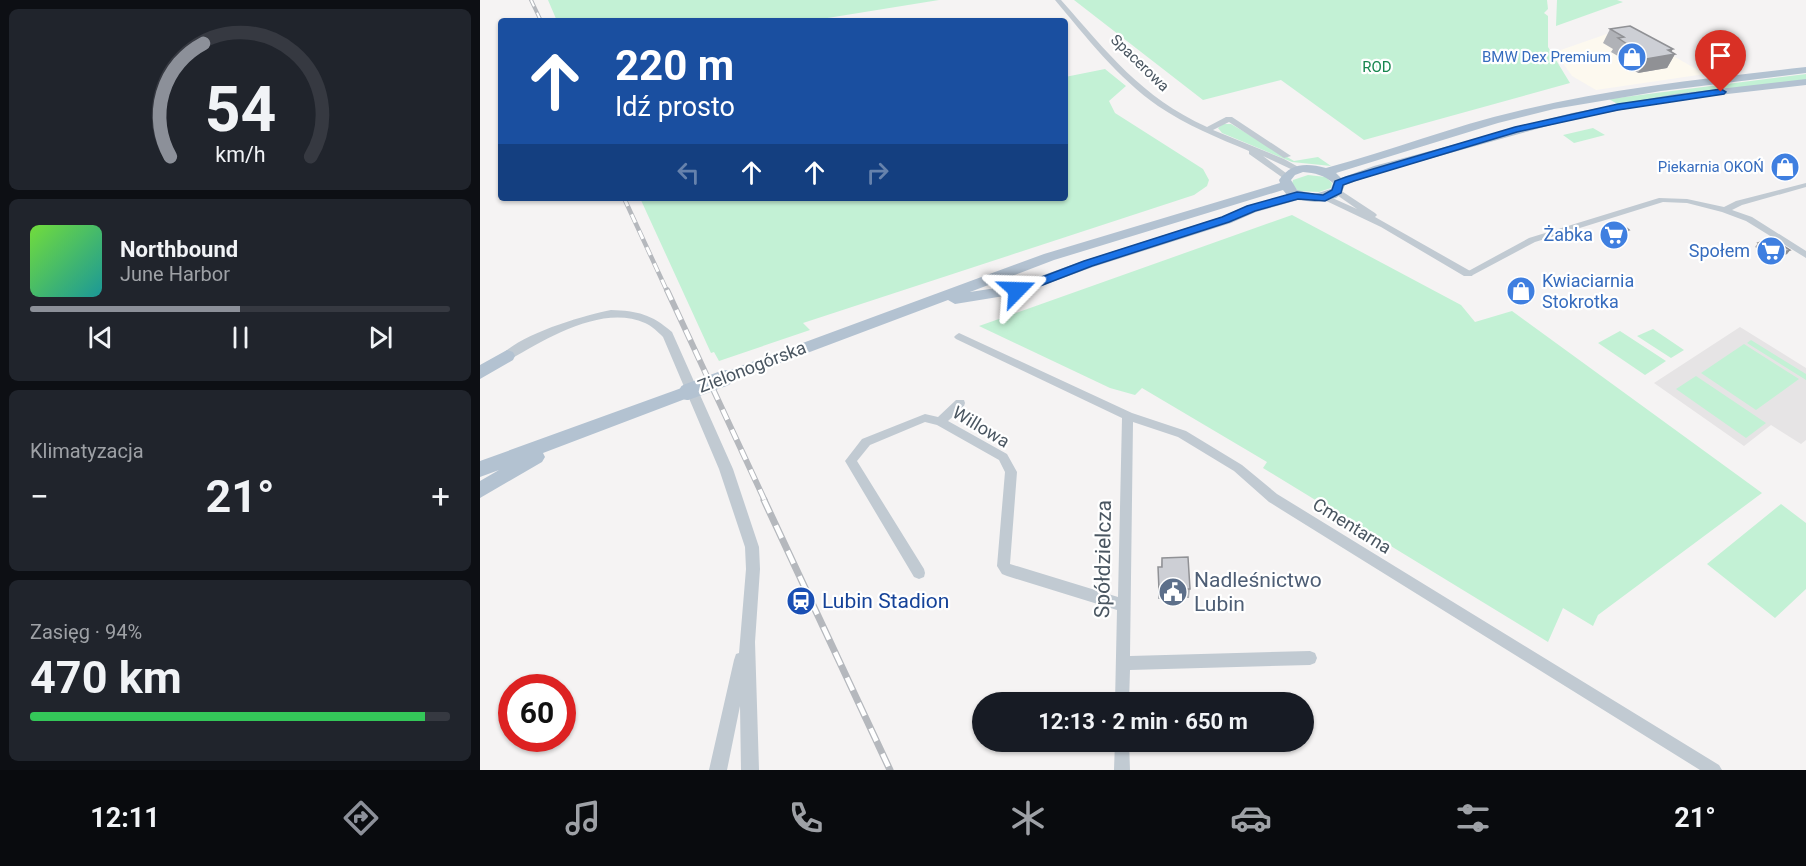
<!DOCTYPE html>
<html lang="pl">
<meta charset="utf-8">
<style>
body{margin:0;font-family:Roboto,sans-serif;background:#20242c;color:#f1f3f6;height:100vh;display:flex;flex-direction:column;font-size:22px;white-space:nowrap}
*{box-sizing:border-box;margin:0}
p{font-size:20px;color:#9ea1a6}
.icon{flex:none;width:33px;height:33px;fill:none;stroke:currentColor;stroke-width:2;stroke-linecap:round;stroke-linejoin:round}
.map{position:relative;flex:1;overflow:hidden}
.side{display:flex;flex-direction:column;gap:9px;padding:9px;background:#0d0f14;width:480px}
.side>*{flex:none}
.top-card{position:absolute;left:18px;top:18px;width:570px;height:183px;border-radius:6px;box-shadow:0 2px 4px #0004;background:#1a4fa0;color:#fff;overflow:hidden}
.speed{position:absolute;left:18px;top:674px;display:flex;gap:12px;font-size:30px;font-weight:700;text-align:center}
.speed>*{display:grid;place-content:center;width:78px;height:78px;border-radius:50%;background:#171b24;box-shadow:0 2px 4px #0004;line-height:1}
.speed .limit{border:9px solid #d22;background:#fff;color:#111}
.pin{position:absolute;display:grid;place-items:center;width:51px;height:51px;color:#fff;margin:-62px -26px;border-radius:50% 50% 50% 0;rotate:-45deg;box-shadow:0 0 6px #0007}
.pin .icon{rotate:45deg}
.me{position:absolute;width:66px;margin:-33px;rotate:68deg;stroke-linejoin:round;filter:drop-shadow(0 0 4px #0008)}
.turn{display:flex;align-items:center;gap:21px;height:126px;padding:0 18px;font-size:27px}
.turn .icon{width:78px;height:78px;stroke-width:2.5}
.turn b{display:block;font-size:42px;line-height:51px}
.lanes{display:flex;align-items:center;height:57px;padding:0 18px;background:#0003;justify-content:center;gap:30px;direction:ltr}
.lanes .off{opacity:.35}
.big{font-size:45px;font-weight:700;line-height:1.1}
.side .card{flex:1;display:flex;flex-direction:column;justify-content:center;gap:9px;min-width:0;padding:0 21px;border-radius:9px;background:#20242c}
.side .dial{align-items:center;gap:0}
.dial svg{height:156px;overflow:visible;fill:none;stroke:#363941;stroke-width:7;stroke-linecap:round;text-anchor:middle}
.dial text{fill:#f1f3f6;stroke:none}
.song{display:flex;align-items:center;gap:18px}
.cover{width:72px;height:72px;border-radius:9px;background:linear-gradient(135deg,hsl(100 70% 55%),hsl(180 70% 35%))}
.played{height:6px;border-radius:3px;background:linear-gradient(90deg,#8c9099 50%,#363941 50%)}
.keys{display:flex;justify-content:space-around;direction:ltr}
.heat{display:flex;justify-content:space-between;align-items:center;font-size:33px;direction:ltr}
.charge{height:9px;border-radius:4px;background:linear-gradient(90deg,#34c759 94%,#363941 0)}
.trip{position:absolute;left:492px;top:692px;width:342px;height:60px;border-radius:30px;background:#171b24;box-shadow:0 2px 4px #0004;font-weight:700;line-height:60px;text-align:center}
.tabs{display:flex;height:96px;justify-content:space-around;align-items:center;background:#090b0e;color:#9ea1a6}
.tabs .icon{width:42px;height:42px}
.tabs .current{color:#8c9099}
.tabs b{font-size:27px;color:#f1f3f6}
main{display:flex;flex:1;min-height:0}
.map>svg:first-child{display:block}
.commercial{fill:#fdf9ef}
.education{fill:#e6e4e5}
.green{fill:#c3f1d5}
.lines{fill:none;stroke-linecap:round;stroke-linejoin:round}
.minor{fill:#c1cad2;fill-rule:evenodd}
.tertiary{fill:#c1cad2;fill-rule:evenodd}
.primary{fill:#b3c2d1;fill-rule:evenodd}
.rail-far3-casing{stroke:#b5b8bd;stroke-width:4}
.rail-far2-casing{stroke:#b5b8bd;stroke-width:4.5}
.rail-far1-casing{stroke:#b5b8bd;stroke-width:6}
.rail-casing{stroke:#b5b8bd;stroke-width:7}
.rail-far3{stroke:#fff;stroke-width:2;stroke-dasharray:7;stroke-linecap:butt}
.rail-far2{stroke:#fff;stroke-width:3;stroke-dasharray:9;stroke-linecap:butt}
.rail-far1{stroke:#fff;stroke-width:4;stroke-dasharray:11;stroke-linecap:butt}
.rail{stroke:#fff;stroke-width:4.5;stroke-dasharray:14;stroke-linecap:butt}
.primary-bridge{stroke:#b3c2d1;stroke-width:16}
.wall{fill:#b0b2b7}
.shaded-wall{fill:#909195}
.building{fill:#cdcfd5;stroke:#909195;stroke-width:1.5}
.route{fill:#1a73e8;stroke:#114b97;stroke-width:1.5}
.labels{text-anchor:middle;stroke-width:4.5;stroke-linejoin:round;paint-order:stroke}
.far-shop-label{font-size:15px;fill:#366cbe;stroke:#fff;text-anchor:end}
.far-street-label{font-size:15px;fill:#4a5661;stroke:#fff}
.far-park-label{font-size:15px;fill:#17864f;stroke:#fff}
.shop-label{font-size:18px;fill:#366cbe;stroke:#fff;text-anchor:end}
.street-label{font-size:18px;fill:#4a5661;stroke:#fff}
.near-street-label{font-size:21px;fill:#4a5661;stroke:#fff}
.near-service-label{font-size:21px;fill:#4e5e75;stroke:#fff;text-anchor:start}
.near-transit-label{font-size:21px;fill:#164399;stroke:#fff;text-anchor:start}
</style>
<main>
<section class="side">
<div class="card dial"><svg viewBox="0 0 100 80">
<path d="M14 69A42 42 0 1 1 86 69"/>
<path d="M14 69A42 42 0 0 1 31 11" stroke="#8c9099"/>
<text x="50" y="56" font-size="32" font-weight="700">54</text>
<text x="50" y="72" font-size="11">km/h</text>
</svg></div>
<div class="card">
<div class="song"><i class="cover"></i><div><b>Northbound</b><p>June Harbor</p></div></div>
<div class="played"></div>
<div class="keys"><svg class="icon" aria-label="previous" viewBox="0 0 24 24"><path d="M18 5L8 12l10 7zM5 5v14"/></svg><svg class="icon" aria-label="pause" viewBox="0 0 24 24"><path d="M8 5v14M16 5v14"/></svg><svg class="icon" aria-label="next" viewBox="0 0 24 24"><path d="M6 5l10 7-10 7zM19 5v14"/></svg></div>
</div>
<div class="card"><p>Klimatyzacja</p>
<div class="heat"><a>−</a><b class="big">21°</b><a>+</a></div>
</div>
<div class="card"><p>Zasięg · 94%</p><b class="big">470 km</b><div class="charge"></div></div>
</section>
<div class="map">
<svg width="1326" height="770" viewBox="0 0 1326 770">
<rect width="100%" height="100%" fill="#f5f3f3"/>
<path class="commercial" d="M1144,28L1225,74L1116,90L1092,76L1075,52Z"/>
<path class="education" d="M1260,327L1326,368V440L1321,444L1291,425L1264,446L1174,383Z"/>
<path class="green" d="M68,0H459L329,21H77Z
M594,0H1067L1068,9L1064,13L1068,16V47L1090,83L884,140L801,80L723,100Z
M1077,0H1137L1143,2L1076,26Z
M625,69L646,86L629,101L635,113L723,169L729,180L727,186L714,195L323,323L330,330L239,361L234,352L231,353L160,198H585V77Z
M1326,74V81L1139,105L1129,99Z
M743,124H751L814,161L838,157L851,166L812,162L742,133L738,128Z
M1113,128L1125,135L1094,143L1083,135Z
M828,175L846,177L852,183L851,188L839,192L818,191L812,184L813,180Z
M812,215L981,305L995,322L1032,311L1282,493L1118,615L1113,626L1083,608L1068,642L783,468L787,462L662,388L655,395L630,388L499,326Z
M1173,329L1204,350L1191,358L1157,336Z
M1140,331L1186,361L1165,375L1118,343Z
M1271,340L1326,374V380L1267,343Z
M1264,344L1319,379L1276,410L1221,373Z
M1216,376L1286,423L1266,438L1196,389Z
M1301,504L1326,523V589L1295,618L1227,564Z"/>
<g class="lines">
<path class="minor" d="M575,0H581C628,53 661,97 727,127L746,117H752L811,156L804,158L749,122L733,130L804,159L822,169L821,171H815L783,156L810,176L806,178H803L769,154V151C738,138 706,125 678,106C638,78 606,37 575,0Z
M1326,183V187L1262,205L1252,210L1272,217L1326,251V258L1266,221L1242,212L1207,203L1183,202L1055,242L991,276H985L983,274L1049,238L1179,198L1207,199L1244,207L1256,201Z
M479,333L652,413L706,431L762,465L797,494L1239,765L1242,770H1220L789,502L754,471L698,437L653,422L650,656L830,651L835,653L837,658L835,663L830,665L650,670L649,702H635L637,610L527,576L522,574L517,566L525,472L519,460L457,425L445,422L390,445L377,461L444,569L445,573L444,577L439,579L434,577L365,461L382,439L445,414L458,417L476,400H484L485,403L484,406L468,421L527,454L537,472L530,564L638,597L642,418L476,339L474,337L476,335Z
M635,741H649L650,770H634Z"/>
<path class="tertiary" d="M857,188L895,213L897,215L895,217L992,272L993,274L992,276H984L901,227L840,198L845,195L848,196L877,209L854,193L852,191Z
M131,310C158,311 171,314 192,332L253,469L279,547L280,569L275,642L279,770H261L260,706L247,770H229L254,660L256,654L259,653L266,569L265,547L239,469L183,337C178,332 172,326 165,323C123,304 67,338 31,359H23L21,356C38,335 104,315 131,310Z"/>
<path class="primary" d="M1326,67V73L1181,91L1074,109L1018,123L856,173L861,178L894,166L1092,113L1195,94L1326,79V85L1195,100L1093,119L902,172L865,185L861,194L856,198L835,202L818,200L776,212L751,223L613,267L542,293L475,304L468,300L245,384L239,382L237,378L239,374L564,254L800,183L799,180C811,163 826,163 846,168C910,151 973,126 1038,111C1132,88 1229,78 1326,67ZM823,172C835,173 844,175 853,183L851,189L835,194L817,190L811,180L815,175ZM803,190L807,195L766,206L741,217L603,261L535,285L490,292L574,260Z
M27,350L33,352L35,356L33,360L0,379V365Z
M207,386L213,388L215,392L213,396L63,453L65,457L62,462L0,498V481L19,470L0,477V461Z"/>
<g class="rail-far3-casing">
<path id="rail-far3" d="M51,0L61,21"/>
</g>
<g class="rail-far2-casing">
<path id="rail-far2" d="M144,198L187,291"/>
</g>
<g class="rail-far1-casing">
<path id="rail-far1" d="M187,290L285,501"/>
</g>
<g class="rail-casing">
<path id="rail" d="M284,500L410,770"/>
</g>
<use href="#rail-far3" class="rail-far3"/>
<use href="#rail-far2" class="rail-far2"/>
<use href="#rail-far1" class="rail-far1"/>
<use href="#rail" class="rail"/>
<path class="primary-bridge" d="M207,392L245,378"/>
</g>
<path class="wall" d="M1130,29L1191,51L1195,54L1187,68L1158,73L1141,62L1143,59L1131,52L1133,49L1123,43Z
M1128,225L1149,230L1144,238L1134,241L1123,233Z
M1278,243L1310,250L1307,254L1294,259L1275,247Z
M682,558L710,589L709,598H701L700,603H692L691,599H678V567H681Z"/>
<path class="shaded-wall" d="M1193,49L1190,54H1195L1187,68L1158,73L1166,59Z
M1149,230L1144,238L1134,241L1138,233Z
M1310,250L1307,254L1294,259L1297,255Z"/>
<path class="building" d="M1150,26L1193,49L1188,50L1195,54L1166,59L1148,48H1153L1138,38L1144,37L1130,29Z
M1139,222L1149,230L1138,233L1128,225Z
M1291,238L1310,250L1297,255L1278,243Z
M708,557L710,589H701V593H692V589L679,590L678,567H682V558Z"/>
<path class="route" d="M1241,89L1246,92L1244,94L1138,110L1037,132L874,181L863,185L861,193L845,201L818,199L775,211L749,222L612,266L542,293H533L531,290L533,288L604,261L742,217L767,206L817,192L843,195L852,190L855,181L866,177L1035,127L1138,104Z"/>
<defs>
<g id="shop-disc" transform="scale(1.5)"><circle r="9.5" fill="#3f7fe0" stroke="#fff"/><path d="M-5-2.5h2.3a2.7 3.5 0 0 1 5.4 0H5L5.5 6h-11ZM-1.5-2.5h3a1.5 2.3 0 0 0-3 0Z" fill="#fff"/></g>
<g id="supermarket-disc" transform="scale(1.5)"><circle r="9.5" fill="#3f7fe0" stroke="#fff"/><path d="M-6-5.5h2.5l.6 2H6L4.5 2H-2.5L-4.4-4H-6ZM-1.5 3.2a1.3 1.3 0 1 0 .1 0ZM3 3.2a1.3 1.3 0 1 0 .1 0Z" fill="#fff"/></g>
<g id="civic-disc" transform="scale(1.5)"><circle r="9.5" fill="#5c6f8a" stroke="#fff"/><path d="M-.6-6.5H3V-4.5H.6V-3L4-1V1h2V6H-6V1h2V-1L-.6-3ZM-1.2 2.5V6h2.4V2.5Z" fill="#fff"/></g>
<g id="station-disc" transform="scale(1.5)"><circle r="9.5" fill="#1a4fb4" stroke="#fff"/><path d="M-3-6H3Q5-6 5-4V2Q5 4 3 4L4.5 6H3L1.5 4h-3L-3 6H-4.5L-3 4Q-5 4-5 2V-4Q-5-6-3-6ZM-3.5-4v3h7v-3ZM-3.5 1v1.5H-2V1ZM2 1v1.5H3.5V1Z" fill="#fff"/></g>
</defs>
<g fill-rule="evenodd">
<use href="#shop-disc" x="1152" y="57"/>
<use href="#shop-disc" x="1305" y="167"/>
<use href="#supermarket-disc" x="1134" y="235"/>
<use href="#supermarket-disc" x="1291" y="251"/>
<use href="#shop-disc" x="1041" y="291"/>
<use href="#civic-disc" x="693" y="592"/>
<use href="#station-disc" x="321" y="601"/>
</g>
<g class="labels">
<g class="far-shop-label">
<text x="1131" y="62">BMW Dex Premium</text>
<text x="1284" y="172">Piekarnia OKOŃ</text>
</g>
<g class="far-street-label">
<text transform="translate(660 63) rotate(44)" y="5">Spacerowa</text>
</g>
<g class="far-park-label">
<text x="897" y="72">ROD</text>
</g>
<g class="shop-label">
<text x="1113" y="241">Żabka</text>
<text x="1270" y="257">Społem</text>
<text x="1062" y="287" text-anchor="start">Kwiaciarnia<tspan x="1062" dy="21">Stokrotka</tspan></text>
</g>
<g class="street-label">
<text transform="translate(272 367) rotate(-21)" y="6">Zielonogórska</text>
<text transform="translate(501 427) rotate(31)" y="6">Willowa</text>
<text transform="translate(872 526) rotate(32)" y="6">Cmentarna</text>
</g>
<g class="near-street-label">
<text transform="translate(623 559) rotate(-89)" y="7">Spółdzielcza</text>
</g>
<g class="near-service-label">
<text x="714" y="587">Nadleśnictwo<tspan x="714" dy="24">Lubin</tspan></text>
</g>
<g class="near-transit-label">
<text x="342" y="608">Lubin Stadion</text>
</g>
</g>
</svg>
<div class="speed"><div class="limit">60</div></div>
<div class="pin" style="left:1241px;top:92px;background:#d93025"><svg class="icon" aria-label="arrive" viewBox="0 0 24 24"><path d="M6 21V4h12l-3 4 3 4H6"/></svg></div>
<svg class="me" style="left:537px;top:290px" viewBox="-20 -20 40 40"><path d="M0-17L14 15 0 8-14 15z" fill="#1a73e8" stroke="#fff" stroke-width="4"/></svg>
<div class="trip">12:13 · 2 min · 650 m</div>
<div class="top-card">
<div class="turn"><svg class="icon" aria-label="ahead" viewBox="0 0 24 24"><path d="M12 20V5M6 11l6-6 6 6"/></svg><div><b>220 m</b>Idź prosto</div></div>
<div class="lanes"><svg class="icon off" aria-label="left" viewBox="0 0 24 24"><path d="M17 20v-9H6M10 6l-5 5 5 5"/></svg><svg class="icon" aria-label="ahead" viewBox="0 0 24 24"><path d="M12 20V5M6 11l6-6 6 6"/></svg><svg class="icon" aria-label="ahead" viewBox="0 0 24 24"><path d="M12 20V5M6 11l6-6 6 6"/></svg><svg class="icon off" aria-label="right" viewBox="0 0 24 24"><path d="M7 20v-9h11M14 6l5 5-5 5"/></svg></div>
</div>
</div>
</main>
<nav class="tabs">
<b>12:11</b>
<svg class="icon current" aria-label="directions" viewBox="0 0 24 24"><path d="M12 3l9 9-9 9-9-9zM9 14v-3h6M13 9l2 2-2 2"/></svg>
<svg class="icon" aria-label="music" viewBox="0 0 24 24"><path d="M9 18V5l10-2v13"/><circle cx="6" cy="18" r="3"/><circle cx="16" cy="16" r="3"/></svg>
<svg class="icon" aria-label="phone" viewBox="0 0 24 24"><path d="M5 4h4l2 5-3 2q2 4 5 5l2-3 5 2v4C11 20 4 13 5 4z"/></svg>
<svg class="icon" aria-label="climate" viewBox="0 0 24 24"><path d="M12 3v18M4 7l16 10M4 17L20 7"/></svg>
<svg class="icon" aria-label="car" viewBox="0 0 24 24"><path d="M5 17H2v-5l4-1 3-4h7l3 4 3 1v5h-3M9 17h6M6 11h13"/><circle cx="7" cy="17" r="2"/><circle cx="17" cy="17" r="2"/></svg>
<svg class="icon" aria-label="filters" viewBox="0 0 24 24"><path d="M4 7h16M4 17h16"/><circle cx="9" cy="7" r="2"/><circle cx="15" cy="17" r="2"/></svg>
<b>21°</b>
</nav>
